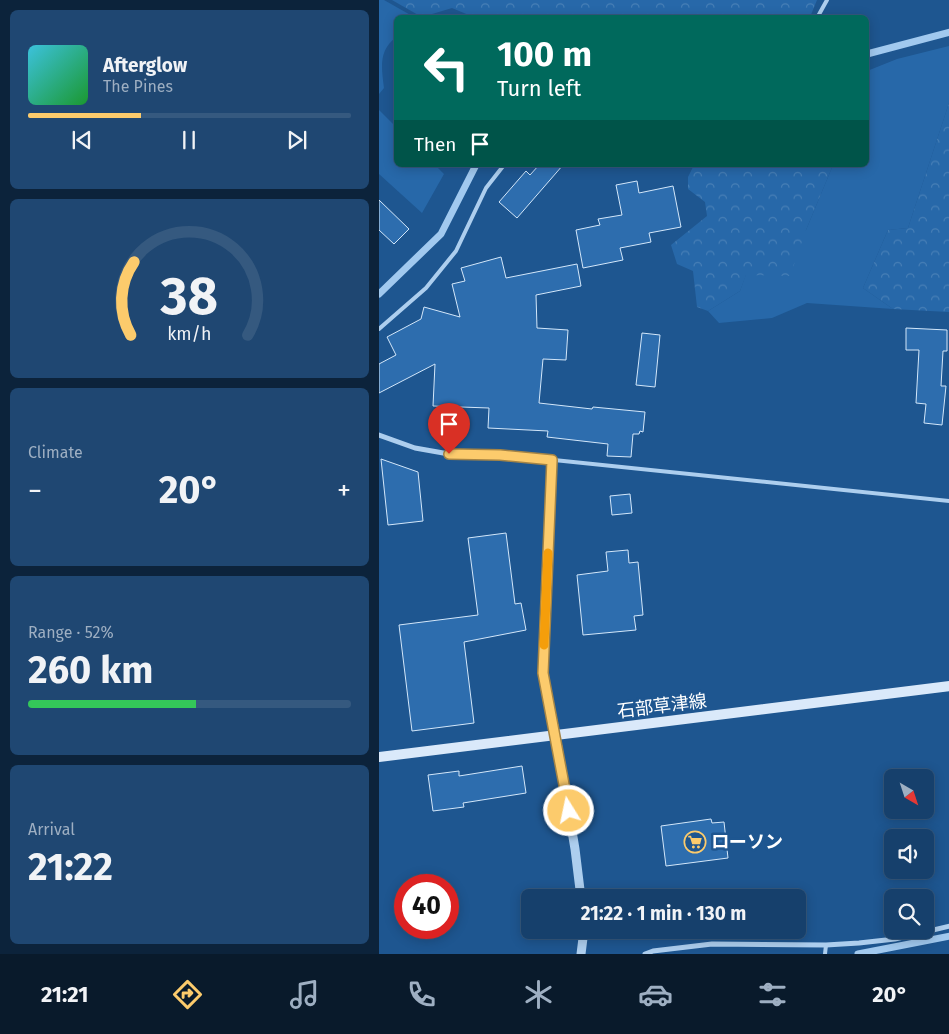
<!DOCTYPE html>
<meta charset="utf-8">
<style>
body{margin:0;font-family:"Fira Sans","Noto Sans JP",sans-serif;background:#1f4772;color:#f1f3f6;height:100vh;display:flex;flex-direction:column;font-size:19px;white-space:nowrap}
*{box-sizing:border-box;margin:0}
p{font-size:16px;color:#9eafc2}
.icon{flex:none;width:28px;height:28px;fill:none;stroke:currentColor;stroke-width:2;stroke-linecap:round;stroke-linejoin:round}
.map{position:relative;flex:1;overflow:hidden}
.sheet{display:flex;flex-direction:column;gap:10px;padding:10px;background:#0c233b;width:379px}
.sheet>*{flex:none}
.hud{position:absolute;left:15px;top:15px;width:475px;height:152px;border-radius:8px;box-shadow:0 2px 12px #0003,0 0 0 1px #35597f;background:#00695c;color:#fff;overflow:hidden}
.needle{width:32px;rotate:141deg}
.tools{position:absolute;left:505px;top:769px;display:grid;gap:10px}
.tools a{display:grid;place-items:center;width:50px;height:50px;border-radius:8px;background:#16406c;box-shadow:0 2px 12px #0003,0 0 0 1px #35597f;font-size:25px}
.speed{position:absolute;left:15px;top:874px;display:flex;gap:10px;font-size:25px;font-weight:700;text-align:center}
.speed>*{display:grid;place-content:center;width:65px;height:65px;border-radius:50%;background:#16406c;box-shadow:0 2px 12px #0003,0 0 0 1px #35597f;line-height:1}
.speed .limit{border:8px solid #d22;background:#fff;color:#111}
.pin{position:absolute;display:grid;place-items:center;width:42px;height:42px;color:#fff;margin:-51px -21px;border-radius:50% 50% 50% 0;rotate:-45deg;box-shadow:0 0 5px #0007}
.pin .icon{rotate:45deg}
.me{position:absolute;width:55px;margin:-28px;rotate:350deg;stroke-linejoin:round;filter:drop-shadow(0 0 4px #0008)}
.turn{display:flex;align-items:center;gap:18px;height:105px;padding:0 20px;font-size:22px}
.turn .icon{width:65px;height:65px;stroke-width:2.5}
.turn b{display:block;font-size:35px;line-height:42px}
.then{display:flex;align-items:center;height:48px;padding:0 20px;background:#0003;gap:10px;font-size:19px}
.big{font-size:38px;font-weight:700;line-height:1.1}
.sheet .widget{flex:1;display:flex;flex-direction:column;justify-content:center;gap:8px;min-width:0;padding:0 18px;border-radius:8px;background:#1f4772}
.sheet .dial{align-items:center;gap:0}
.dial svg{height:130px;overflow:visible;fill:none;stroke:#35597f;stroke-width:7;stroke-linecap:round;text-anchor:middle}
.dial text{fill:#f1f3f6;stroke:none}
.song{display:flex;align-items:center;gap:15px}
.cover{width:60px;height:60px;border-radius:8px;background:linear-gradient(135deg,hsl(190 70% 55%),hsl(130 70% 35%))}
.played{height:5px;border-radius:2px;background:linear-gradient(90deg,#fccb6c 35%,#35597f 35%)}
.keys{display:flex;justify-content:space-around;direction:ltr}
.heat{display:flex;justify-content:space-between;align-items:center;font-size:28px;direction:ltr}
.charge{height:8px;border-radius:4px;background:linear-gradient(90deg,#34c759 52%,#35597f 0)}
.trip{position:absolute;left:142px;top:889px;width:285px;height:50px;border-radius:8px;background:#16406c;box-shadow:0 2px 12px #0003,0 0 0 1px #35597f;font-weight:700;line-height:50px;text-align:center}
.tabs{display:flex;height:80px;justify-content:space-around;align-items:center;background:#091a2b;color:#9eafc2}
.tabs .icon{width:35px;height:35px}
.tabs .on{color:#fccb6c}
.tabs b{font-size:22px;color:#f1f3f6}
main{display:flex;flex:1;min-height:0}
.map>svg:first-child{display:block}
.grass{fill:#2768a9}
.forest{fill:url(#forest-crowns)}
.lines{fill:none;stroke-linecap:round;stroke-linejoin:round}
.stream{stroke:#a1c9ef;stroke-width:7}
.building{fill:#2d6dae;stroke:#d3e7fa}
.service{stroke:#adceee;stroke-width:4}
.minor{stroke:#adceee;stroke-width:5}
.tertiary{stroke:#adceee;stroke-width:9}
.secondary{stroke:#dae9fa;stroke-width:10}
.route-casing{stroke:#a48446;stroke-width:12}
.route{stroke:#fccb6c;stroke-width:9}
.slow{stroke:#f59e0b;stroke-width:9}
.labels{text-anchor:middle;stroke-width:5;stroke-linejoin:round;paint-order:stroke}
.street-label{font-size:18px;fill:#fff;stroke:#1e5690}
.poi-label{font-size:18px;font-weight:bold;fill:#fff;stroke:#1e5690;text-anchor:start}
</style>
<main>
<section class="sheet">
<div class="widget">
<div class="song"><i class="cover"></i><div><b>Afterglow</b><p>The Pines</p></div></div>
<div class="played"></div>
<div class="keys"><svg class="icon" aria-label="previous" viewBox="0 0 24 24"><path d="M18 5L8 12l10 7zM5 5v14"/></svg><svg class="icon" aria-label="pause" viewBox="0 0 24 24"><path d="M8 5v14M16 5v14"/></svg><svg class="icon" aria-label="next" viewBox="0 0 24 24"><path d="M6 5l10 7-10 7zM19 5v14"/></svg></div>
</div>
<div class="widget dial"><svg viewBox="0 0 100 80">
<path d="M14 69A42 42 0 1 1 86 69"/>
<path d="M14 69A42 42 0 0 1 16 24" stroke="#fccb6c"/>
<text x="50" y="56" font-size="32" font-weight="700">38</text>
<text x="50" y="72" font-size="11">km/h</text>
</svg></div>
<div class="widget"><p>Climate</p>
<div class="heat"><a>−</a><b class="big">20°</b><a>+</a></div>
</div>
<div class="widget"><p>Range · 52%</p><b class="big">260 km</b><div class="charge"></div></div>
<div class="widget"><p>Arrival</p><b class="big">21:22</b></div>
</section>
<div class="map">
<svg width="571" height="954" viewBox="0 0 571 954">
<defs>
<pattern id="forest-crowns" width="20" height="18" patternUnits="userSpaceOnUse" patternTransform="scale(1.25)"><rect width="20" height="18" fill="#2768a9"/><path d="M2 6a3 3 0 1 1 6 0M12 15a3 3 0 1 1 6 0" fill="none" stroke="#477fb6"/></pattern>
</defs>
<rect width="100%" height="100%" fill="#1e5690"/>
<path class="grass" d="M0,0H5L35,17L18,18L17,37C0,51 2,65 5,88L0,94Z
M570,46V103L529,228L509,230L484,288L514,309L428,303L393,318L340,323L329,311L361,291L367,274L427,230L454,165H488V71L518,59Z
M0,110L17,127L18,165H56L65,174L43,213L0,174Z"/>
<path class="forest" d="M13,0H438L431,17L97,18L73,8L53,14L41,16Z
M570,103V312L514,309L484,288L509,230L529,228Z
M315,165H454L427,230L411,276L367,275L361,291L329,311L318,307L314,271L298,264L292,245L328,216L326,202L309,189V177Z"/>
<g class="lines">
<path class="stream" d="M488,54L571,32
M0,294L62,234L97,165
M479,954L571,936"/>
</g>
<path class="building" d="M160,165H184L138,218L120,202L147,171L151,175Z
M258,181L260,193L294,186L302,227L270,233L272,242L241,248L244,260L204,268L197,230L221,225L219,219L243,215L237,185Z
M0,200L30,229L15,244L0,230Z
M122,257L127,278L198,264L202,286L157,295L158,328L189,330L187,360L164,359L160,403L213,409L214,407L266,412L264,432L261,431L260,434H254L252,457L228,456L229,444L168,437L169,431L109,428L110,408L54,406L56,364L0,393V364L17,355L8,337L42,319L45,307L81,317L73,284L86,281L82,268Z
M527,328L568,330V351H564L562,386H567L563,425L545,423L547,404L537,403L540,350H527Z
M263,333L281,335L276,387L257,385Z
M2,459L39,472L44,521L9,525Z
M251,494L253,513L233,515L231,496Z
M127,533L136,604L142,603L147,630L85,642L95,723L33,731L20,625L99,615L89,538Z
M249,550L250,563L259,562L264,615L255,616L257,630L204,635L198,575L229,571L227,552Z
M143,766L147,793L84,803L85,807L54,811L49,775L80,771V776Z
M332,819L333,823L345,822L349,858L287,866L282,826Z"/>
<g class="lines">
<path class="service" d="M438,18L448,0
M0,329L47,288L77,251L107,188L125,165
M175,460L571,501
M446,954L447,945"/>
<path class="minor" d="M0,435L36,448L70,454L121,455L173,460
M266,954L274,951L333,944L447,945L480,943L516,939L571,926"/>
<path class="tertiary" d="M173,460L164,673L177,736L196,849L202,898
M202,954L205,930"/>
<path class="secondary" d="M0,757L571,686"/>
</g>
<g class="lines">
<g class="route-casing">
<path id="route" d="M70,454L121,455L173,460L164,673L190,811"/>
</g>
<use href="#route" class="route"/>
<path class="slow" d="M165,645L169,553"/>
</g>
<defs>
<g id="supermarket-ring" transform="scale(1.125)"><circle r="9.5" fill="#1e5690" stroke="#fccb6c" stroke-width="1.5"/><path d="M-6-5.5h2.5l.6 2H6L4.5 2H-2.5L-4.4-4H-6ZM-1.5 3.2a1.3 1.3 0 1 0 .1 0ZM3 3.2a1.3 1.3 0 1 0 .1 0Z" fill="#fccb6c"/></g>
</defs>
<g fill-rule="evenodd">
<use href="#supermarket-ring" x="316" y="842"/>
</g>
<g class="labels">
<g class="street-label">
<text transform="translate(283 706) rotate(-7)" y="6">石部草津線</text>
</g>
<g class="poi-label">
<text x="332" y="848">ローソン</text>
</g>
</g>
</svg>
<div class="tools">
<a><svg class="needle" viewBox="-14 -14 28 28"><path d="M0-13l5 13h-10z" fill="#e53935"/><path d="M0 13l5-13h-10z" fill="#9eafc2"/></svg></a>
<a><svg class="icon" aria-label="sound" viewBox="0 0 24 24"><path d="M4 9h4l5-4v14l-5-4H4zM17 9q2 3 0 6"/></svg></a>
<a><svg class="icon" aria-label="search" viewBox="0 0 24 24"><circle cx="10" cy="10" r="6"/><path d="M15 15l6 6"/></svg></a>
</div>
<div class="speed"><div class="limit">40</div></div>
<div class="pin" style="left:70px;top:454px;background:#d93025"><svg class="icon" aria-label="arrive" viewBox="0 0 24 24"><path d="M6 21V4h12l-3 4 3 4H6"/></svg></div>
<svg class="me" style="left:190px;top:811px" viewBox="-20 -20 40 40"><circle r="17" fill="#fccb6c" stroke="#fff" stroke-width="3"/><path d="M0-11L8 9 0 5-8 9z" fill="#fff"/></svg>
<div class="trip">21:22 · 1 min · 130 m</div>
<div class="hud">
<div class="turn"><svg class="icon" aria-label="left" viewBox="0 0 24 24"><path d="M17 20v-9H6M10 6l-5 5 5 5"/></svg><div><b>100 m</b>Turn left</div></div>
<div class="then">Then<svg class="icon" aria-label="arrive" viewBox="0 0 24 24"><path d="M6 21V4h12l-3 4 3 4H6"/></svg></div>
</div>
</div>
</main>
<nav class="tabs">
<b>21:21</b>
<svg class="icon on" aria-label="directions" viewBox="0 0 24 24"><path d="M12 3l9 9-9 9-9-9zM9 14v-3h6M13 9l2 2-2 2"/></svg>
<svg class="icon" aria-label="music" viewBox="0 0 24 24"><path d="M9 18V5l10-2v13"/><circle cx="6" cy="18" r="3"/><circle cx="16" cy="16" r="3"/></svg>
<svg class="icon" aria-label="phone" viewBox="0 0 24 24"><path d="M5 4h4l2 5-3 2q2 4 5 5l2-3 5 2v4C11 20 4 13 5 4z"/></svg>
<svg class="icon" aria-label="climate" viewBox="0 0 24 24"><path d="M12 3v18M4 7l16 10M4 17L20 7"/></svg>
<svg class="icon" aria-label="car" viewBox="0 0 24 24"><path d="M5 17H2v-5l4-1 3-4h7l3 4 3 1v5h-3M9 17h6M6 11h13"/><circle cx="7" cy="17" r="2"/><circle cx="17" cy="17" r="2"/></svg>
<svg class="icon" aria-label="filters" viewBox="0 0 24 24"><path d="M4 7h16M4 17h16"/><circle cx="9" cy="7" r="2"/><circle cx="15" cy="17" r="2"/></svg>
<b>20°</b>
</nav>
